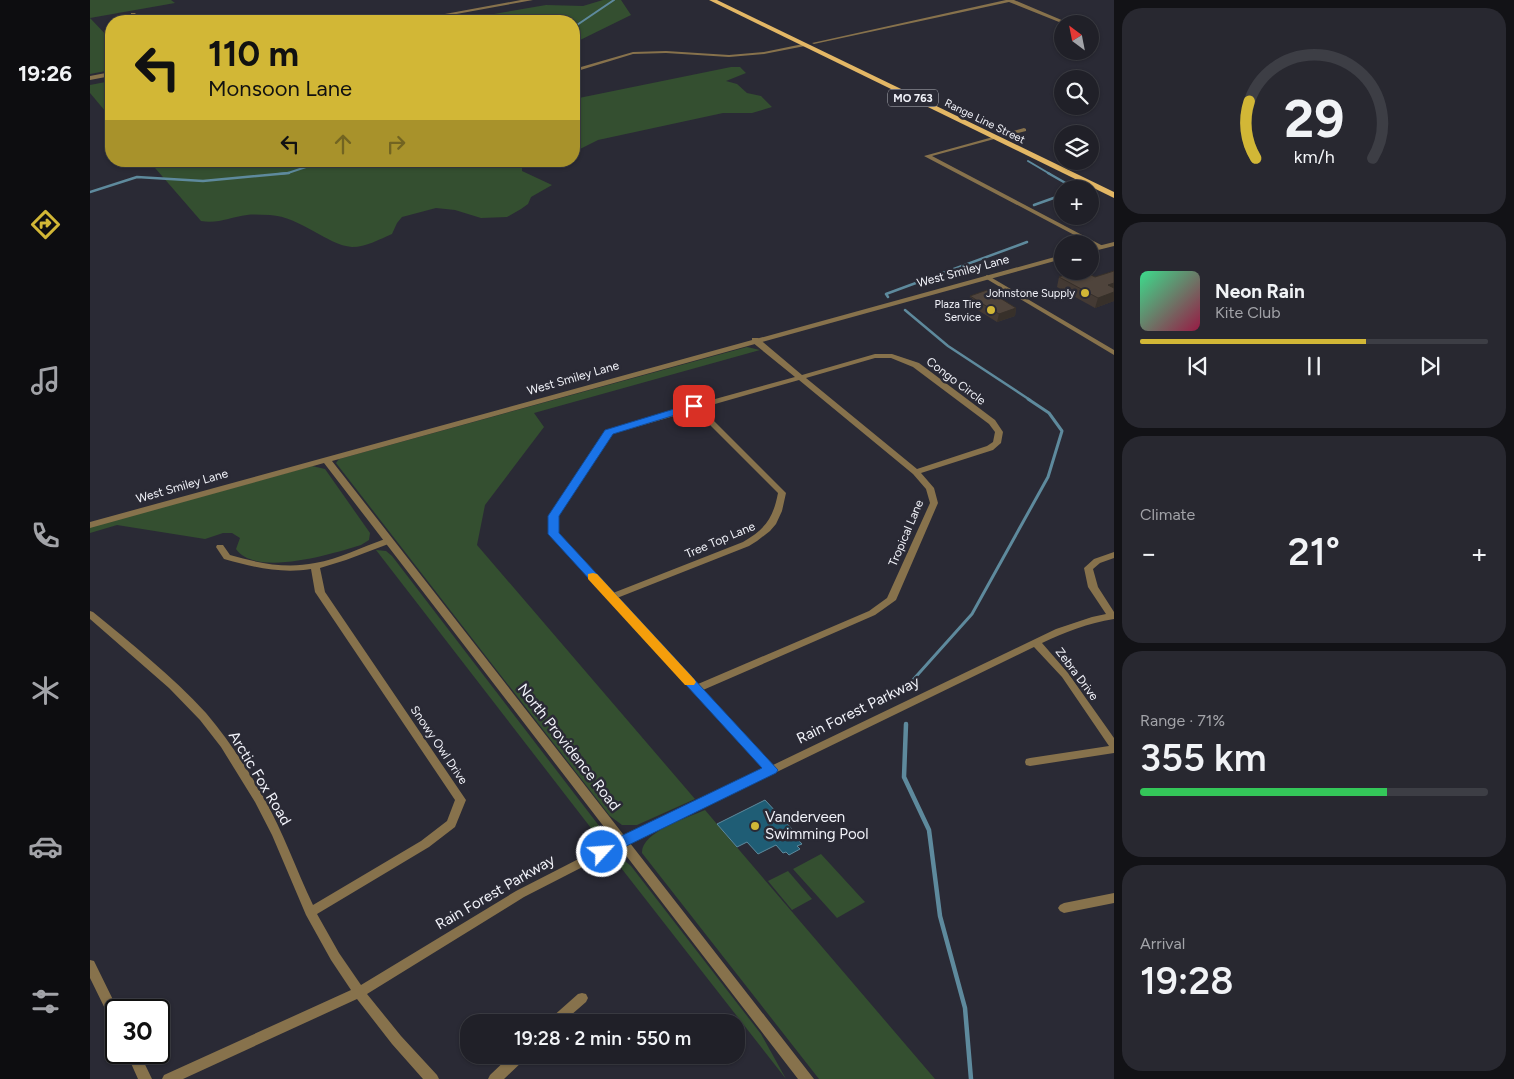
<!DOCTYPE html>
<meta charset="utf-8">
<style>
body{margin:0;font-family:Figtree,sans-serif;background:#282830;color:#f1f3f6;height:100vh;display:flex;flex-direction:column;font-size:19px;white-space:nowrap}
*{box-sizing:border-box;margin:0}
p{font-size:16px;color:#a2a3a8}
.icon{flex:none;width:28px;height:28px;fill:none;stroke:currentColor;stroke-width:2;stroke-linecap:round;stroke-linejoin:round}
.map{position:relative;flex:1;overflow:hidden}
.details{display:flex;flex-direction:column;gap:8px;padding:8px;background:#121216;width:400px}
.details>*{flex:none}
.guide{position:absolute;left:15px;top:15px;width:475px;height:152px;border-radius:20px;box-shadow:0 1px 4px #0004,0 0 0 1px #3d3e45;background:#d2b736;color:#111;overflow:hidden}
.needle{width:32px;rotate:328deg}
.fabs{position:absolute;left:964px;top:15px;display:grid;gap:10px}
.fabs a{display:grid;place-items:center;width:45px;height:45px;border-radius:50%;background:#202028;box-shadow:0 1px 4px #0004,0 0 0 1px #3d3e45;font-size:25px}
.speed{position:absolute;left:15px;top:999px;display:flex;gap:10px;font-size:25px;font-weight:700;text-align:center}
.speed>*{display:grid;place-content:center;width:65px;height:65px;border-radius:50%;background:#202028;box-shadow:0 1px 4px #0004,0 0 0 1px #3d3e45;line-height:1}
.speed .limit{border:2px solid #111;border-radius:8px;background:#fff;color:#111}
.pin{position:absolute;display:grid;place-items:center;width:42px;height:42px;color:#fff;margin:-21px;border-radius:10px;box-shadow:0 2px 8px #0006}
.me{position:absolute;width:55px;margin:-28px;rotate:64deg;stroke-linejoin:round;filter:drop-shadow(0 0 4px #0008)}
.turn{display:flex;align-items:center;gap:18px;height:105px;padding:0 20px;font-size:22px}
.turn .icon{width:65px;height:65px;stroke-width:2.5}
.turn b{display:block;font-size:35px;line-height:42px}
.lanes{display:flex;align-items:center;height:48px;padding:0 20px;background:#0003;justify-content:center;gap:25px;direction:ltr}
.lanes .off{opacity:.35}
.big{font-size:38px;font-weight:600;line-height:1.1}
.details .tile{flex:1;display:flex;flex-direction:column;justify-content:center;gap:8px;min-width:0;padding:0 18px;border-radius:20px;background:#282830}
.details .dial{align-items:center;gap:0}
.dial svg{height:130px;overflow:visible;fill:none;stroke:#3d3e45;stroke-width:7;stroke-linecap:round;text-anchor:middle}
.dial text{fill:#f1f3f6;stroke:none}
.song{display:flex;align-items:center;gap:15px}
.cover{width:60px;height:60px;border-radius:8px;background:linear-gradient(135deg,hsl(150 70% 55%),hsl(340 70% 35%))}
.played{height:5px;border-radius:2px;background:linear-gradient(90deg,#d2b736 65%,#3d3e45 65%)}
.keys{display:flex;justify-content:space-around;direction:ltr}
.heat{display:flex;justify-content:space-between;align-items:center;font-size:28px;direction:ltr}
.charge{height:8px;border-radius:4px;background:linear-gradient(90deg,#34c759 71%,#3d3e45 0)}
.trip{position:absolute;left:370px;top:1014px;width:285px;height:50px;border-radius:20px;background:#202028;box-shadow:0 1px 4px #0004,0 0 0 1px #3d3e45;font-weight:600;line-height:50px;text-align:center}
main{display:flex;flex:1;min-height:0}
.menu{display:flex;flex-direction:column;width:90px;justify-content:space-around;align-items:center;background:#0d0d10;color:#a2a3a8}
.menu .icon{width:35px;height:35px}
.menu .current{color:#d2b736}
.menu b{font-size:22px;color:#f1f3f6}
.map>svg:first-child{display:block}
.green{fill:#344f30}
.water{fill:#1f5d75;stroke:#5e8a9d}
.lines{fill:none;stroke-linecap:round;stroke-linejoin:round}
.stream-far3{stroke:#5e8a9d;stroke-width:2}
.stream-far2{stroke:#5e8a9d;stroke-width:2.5}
.stream-far1{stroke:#5e8a9d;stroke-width:3}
.stream{stroke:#5e8a9d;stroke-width:4.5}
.minor{fill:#87724c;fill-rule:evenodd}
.tertiary{fill:#87724c;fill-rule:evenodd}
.primary{fill:#e3b765;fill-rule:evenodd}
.wall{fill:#443a34}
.shaded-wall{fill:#37302a}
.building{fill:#4f443c;stroke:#37302a}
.route{fill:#1a73e8;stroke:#114b97}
.slow{fill:#f59e0b}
.poi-dot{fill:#d2b736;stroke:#2a2a35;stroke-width:2}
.labels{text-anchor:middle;stroke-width:5;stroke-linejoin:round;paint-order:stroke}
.shield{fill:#2a2a35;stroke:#b5b6be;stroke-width:1}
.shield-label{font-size:11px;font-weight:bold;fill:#f1f2f9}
.far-street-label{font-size:11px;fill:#f1f2f9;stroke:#2a2a35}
.far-poi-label{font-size:11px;fill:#f1f2f9;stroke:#2a2a35;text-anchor:end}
.street-label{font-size:12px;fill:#f1f2f9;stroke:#2a2a35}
.near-street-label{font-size:15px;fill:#f1f2f9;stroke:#2a2a35}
.near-poi-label{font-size:15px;fill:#f1f2f9;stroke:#2a2a35;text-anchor:start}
</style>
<main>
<nav class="menu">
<b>19:26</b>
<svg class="icon current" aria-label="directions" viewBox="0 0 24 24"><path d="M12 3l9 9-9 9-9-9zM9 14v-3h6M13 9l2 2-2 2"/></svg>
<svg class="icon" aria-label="music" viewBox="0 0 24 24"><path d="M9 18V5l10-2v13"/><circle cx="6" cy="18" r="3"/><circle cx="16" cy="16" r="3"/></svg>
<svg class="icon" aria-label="phone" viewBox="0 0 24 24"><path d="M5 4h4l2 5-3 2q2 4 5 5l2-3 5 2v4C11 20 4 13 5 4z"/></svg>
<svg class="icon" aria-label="climate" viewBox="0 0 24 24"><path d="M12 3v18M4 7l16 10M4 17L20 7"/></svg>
<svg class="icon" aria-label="car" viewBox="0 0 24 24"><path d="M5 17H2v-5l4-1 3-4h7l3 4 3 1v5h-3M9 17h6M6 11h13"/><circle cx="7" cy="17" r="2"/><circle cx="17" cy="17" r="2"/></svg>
<svg class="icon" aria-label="filters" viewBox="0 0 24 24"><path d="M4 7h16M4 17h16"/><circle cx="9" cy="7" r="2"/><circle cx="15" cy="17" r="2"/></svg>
</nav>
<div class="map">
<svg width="1024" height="1079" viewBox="0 0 1024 1079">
<rect width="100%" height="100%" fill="#2a2a35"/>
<path class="green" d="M0,0H81L85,3L0,18L21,40V70L0,74Z
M513,0H531L541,15L484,43V21H363L456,5L493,6Z
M641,67H650L656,73L636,81L647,84L657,93L671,96L682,107L662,113H633L508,140L484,152V99Z
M21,81V118L0,93V85Z
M59,161H436L432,166V171L462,185L441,197L438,204L431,209L417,217L391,218L365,210L346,208L312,217L307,223L302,234C290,239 276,247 262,247C237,245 211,217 180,215C172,215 164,214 157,215C141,217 128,224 111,221Z
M657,347L670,350L444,413L454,427L395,505L387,545L605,799L547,825H532L520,816L246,463L249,459Z
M222,466L235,469L280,533L279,540L271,545C245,553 166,578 146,549L150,538L142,533H133L115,539L27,525L0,533V527Z
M286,550L296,551L302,556L513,831L511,841Z
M615,810L845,1079H729L552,853C551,832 597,818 615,810Z
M731,854L775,902L747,918L703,869Z
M521,855L530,857L541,866L671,1034L696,1079Z
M698,871L722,899L702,910L678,881Z"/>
<path class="water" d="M675,800L702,829L700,831L712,844L707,846L710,849L699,855L696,852L693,853L686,845L668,854L657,842L647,847L627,824Z"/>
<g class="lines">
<path class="stream-far3" d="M484,27L524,0
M938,161L960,174
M188,174L198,173L234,161"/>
<path class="stream-far2" d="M958,173L986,189
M0,192L47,177L113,181L199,173
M944,205L972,195
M798,297L796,294L937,242
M815,310L858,346L940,400"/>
<path class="stream-far1" d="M813,691L882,614L958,477L972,431L959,413L938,399"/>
<path class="stream" d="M816,724L814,777L839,830L850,916L875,1008L881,1079"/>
<path class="minor" d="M916,0H924L981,24H974L919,2L724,44L722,43Z
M41,13H45L52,21H48L41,15Z
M1000,31L1006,34L1004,35L1000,34Z
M713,44H715V46L674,54L639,57L576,53L543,54L484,72V69L543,52L576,51L639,55L674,52Z
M934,128L936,129V131L915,136L912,134Z
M903,137L908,138L842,156L1013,246V248H1009L834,156Z
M897,275L1024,350V355L895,278L894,277Z
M662,338H668L712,375L785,354H802L829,363L905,420L913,432L911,443L903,450L831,473L844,488L848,503L806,600L785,615L613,690L683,765L966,629L1002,617L1016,614L998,587L994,568L1004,559L1024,552V558L1010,563L1003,569L1008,587L1024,612V619C998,623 975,632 952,643L978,673L1024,738V753L940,766L936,765L935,762L936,759L940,758L1019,746L972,677L944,647L516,855L434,897L277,994L311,1036L347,1075L349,1079H333L302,1044L267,999L93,1079H72L74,1075L261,990L241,960L216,915L182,835L165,802L131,747L110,720L79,688L0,619V611L3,612C42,644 82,676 116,713C138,739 157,768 174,798C193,832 206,869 223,905L331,841L357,821L365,800L225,592L221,569C191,574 163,567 134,559L126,547L127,545H133L140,555C168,563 196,569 225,563C249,559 272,547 295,539H301L302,541L301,543L256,560L230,568L235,592L376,800L365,827L339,847L227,914L249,953L271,985L426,891L508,849L674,769L459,534L460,516L516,430L601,406L602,404H607L705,377L662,342ZM785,358H801L823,367L899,424L905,432L903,442L897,446L827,469L716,378ZM709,380L823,474L836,489L840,503L797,598L779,611L608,684L527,598L659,546L667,541L680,531L686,524L692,511L696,493L611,408ZM605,410L688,493C683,519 675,529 653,542L523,593L467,534L468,516L522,434Z
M1024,893V903L974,913L970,911L968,908L970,905L974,903Z
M0,960L4,961L28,1010H26V1024L22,1023L0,978Z
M492,993L496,994L498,998L496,1002L473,1022H459L461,1018L488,994Z
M36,1052H49L62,1079H48Z
M421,1055H436L435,1059L414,1079H398L400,1075Z"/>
<path class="tertiary" d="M431,0H443L328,21H317Z
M21,72V76L0,80V76Z
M1024,242V246L1000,252V248Z
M972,255V259L242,461L724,1079H708L234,463L0,528V522Z"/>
<path class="primary" d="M619,0H627L1024,192V198Z"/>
</g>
<path class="wall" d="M1024,271V301L1005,308L967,287L969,277H1005Z
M880,296L926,308L925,316L907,322L878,304Z"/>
<path class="shaded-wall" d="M1024,283V292L1018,285Z
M1024,292V301L1005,308L1008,298Z
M926,308L925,316L907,322L909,314Z"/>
<path class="building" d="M986,271H993L1005,277L1024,271V283L1018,285L1024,288V292L1008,298L969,277Z
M897,290L926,308L909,314L880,296Z"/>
<path class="route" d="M604,403L608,404V408L523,434L469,516V533L688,770L686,773L512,858L506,856L504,852L506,848L672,768L458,534V516L515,430Z"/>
<path class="slow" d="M503,573L507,574L604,679L606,682L604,685H595L498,579V574Z"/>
<g class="poi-dot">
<circle cx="995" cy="293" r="5"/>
<circle cx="901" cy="310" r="5"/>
<circle cx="665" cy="826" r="5"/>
</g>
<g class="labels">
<rect class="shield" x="798" y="89.5" width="50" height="17" rx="4"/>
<g class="shield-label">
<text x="823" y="102">MO 763</text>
</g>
<g class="far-street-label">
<text transform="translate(895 121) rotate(26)" y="4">Range Line Street</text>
</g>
<g class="far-poi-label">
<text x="985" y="297">Johnstone Supply</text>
<text x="891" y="308">Plaza Tire<tspan x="891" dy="13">Service</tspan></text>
</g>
<g class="street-label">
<text transform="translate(873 271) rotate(-15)" y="4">West Smiley Lane</text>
<text transform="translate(483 378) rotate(-16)" y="4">West Smiley Lane</text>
<text transform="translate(866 381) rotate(37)" y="4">Congo Circle</text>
<text transform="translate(92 486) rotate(-16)" y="4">West Smiley Lane</text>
<text transform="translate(816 533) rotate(-67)" y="4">Tropical Lane</text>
<text transform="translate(630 540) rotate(-23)" y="4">Tree Top Lane</text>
<text transform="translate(987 674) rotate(53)" y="4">Zebra Drive</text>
<text transform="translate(349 745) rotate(56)" y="4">Snowy Owl Drive</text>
</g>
<g class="near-street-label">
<text transform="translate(768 710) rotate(-26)" y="5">Rain Forest Parkway</text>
<text transform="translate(479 747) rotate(52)" y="5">North Providence Road</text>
<text transform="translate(170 778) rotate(59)" y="5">Arctic Fox Road</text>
<text transform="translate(405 892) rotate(-30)" y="5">Rain Forest Parkway</text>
</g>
<g class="near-poi-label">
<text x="675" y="822">Vanderveen<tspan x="675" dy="17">Swimming Pool</tspan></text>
</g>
</g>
</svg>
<div class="fabs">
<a><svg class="needle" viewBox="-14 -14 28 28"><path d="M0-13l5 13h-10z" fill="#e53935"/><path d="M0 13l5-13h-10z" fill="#a2a3a8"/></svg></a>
<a><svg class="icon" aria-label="search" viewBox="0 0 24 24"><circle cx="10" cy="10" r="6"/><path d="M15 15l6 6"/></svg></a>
<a><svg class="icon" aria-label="layers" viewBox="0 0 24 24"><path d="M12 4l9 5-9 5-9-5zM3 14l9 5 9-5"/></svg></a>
<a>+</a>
<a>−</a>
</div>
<div class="speed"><div class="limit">30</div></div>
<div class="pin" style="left:604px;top:406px;background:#d93025"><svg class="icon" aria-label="arrive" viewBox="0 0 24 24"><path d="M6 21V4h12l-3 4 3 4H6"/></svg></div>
<svg class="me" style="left:512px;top:852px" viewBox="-20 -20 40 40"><circle r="17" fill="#1a73e8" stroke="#fff" stroke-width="3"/><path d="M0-11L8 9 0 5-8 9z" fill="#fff"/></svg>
<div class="trip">19:28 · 2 min · 550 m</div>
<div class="guide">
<div class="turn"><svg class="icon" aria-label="left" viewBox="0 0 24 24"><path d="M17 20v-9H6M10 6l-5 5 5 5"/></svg><div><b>110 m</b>Monsoon Lane</div></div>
<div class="lanes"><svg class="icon" aria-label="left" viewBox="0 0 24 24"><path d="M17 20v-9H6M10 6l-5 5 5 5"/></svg><svg class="icon off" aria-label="ahead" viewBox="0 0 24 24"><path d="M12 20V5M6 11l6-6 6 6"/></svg><svg class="icon off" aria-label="right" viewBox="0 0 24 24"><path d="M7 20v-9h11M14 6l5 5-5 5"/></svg></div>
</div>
</div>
<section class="details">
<div class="tile dial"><svg viewBox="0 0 100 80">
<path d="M14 69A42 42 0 1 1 86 69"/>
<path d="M14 69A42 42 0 0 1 10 34" stroke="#d2b736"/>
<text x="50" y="56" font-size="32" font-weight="700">29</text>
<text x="50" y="72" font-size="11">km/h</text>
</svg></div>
<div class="tile">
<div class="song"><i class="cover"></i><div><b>Neon Rain</b><p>Kite Club</p></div></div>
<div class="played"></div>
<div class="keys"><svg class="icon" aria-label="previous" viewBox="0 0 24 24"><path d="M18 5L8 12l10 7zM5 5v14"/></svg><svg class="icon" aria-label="pause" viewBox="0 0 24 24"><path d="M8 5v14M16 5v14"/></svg><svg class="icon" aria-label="next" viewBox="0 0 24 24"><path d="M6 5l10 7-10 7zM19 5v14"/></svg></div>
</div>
<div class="tile"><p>Climate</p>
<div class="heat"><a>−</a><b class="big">21°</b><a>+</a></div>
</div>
<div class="tile"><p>Range · 71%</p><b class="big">355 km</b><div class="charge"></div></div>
<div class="tile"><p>Arrival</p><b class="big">19:28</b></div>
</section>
</main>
